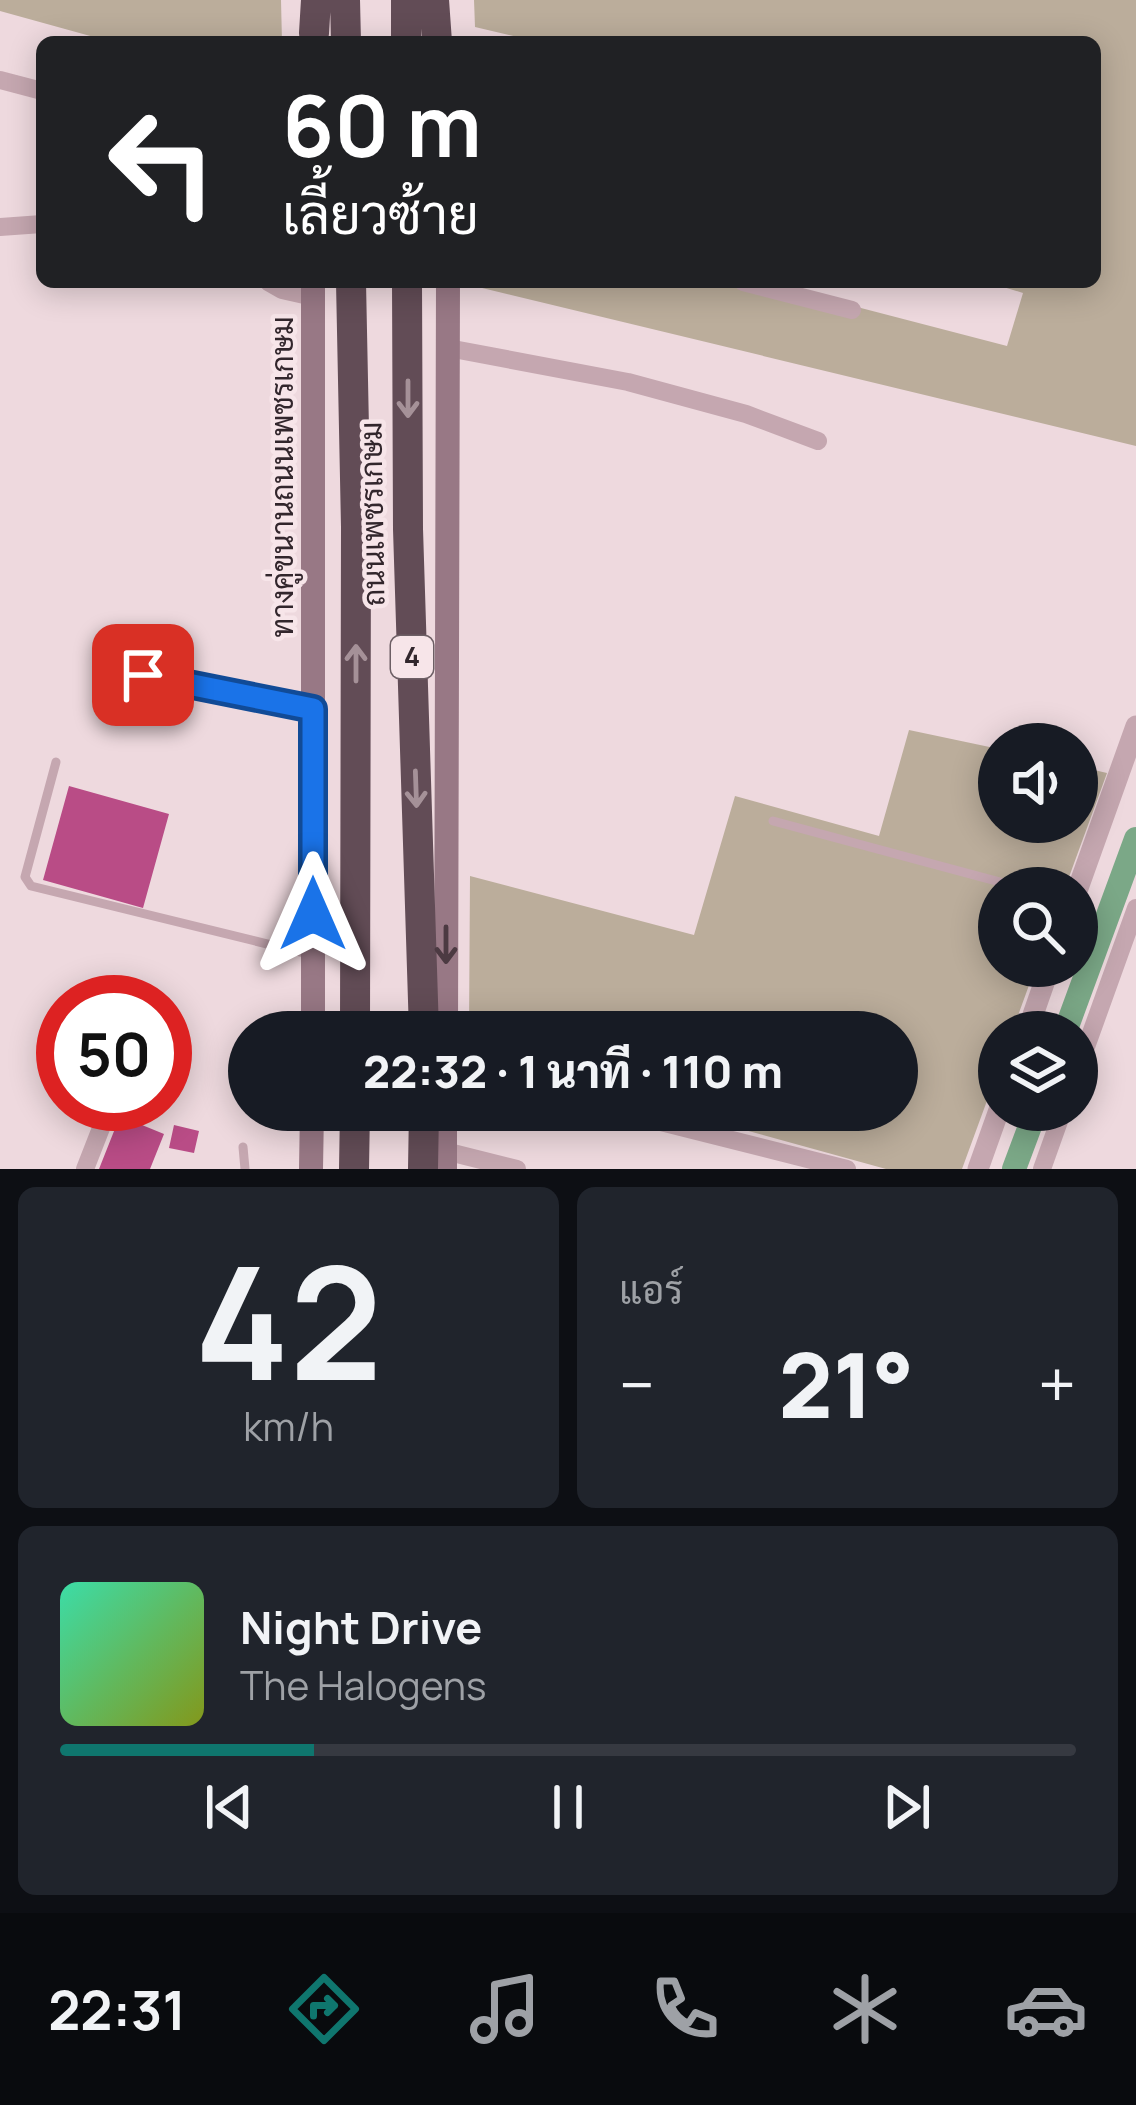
<!DOCTYPE html>
<html lang="th">
<meta charset="utf-8">
<style>
body{margin:0;font-family:Manrope,Sarabun,sans-serif;background:#20242c;color:#f1f3f6;height:100vh;display:flex;flex-direction:column;font-size:45px;white-space:nowrap}
*{box-sizing:border-box;margin:0}
p{font-size:39px;color:#9ea1a6}
.icon{flex:none;width:66px;height:66px;fill:none;stroke:currentColor;stroke-width:2;stroke-linecap:round;stroke-linejoin:round}
.map{position:relative;height:1169px;overflow:hidden}
.panel{display:flex;flex-direction:column;gap:18px;padding:18px;background:#0d0f14;flex:1}
.panel>*{flex:none}
.hud{position:absolute;left:36px;top:36px;width:1065px;height:252px;border-radius:18px;box-shadow:0 6px 30px #0003;background:#202124;color:#fff;overflow:hidden}
.fabs{position:absolute;left:978px;top:723px;display:grid;gap:24px}
.fabs a{display:grid;place-items:center;width:120px;height:120px;border-radius:50%;background:#171b24;box-shadow:0 6px 30px #0003;font-size:60px}
.speed{position:absolute;left:36px;top:975px;display:flex;gap:24px;font-size:60px;font-weight:700;text-align:center}
.speed>*{display:grid;place-content:center;width:156px;height:156px;border-radius:50%;background:#171b24;box-shadow:0 6px 30px #0003;line-height:1}
.speed .limit{border:18px solid #d22;background:#fff;color:#111}
.pin{position:absolute;display:grid;place-items:center;width:102px;height:102px;color:#fff;margin:-51px;border-radius:24px;box-shadow:0 6px 18px #0006}
.me{position:absolute;width:132px;margin:-66px;rotate:0deg;stroke-linejoin:round;filter:drop-shadow(0 0 9px #0008)}
.turn{display:flex;align-items:center;gap:42px;height:252px;padding:0 48px;font-size:54px}
.turn .icon{width:156px;height:156px;stroke-width:2.5}
.turn b{display:block;font-size:84px;line-height:102px}
.big{font-size:90px;font-weight:800;line-height:1.1}
.panel .tile{flex:1;display:flex;flex-direction:column;justify-content:center;gap:18px;min-width:0;padding:0 42px;border-radius:18px;background:#20242c}
.panel .dial{align-items:center;gap:0}
.dial b{font-size:156px;line-height:1}
.song{display:flex;align-items:center;gap:36px}
.cover{width:144px;height:144px;border-radius:18px;background:linear-gradient(135deg,hsl(160 70% 55%),hsl(70 70% 35%))}
.played{height:12px;border-radius:6px;background:linear-gradient(90deg,#0f766e 25%,#363941 25%)}
.keys{display:flex;justify-content:space-around;direction:ltr}
.heat{display:flex;justify-content:space-between;align-items:center;font-size:66px;direction:ltr}
.panel .tiles{flex:1;display:grid;gap:18px;grid-template-columns:1fr 1fr}
.tile:last-child{grid-column:span 2}
.trip{position:absolute;left:228px;top:1011px;width:690px;height:120px;border-radius:60px;background:#171b24;box-shadow:0 6px 30px #0003;font-weight:800;line-height:120px;text-align:center}
.menu{display:flex;height:192px;justify-content:space-around;align-items:center;background:#090b0e;color:#9ea1a6}
.menu .icon{width:84px;height:84px}
.menu .on{color:#0f766e}
.menu b{font-size:54px;color:#f1f3f6}
.map>svg:first-child{display:block}
.green{fill:#bbad9b}
.lines{fill:none;stroke-linecap:round;stroke-linejoin:round}
.canal{stroke:#7ba887;stroke-width:24}
.building{fill:#b94c86}
.service{stroke:#c5a7b0;stroke-width:9}
.minor{stroke:#c5a7b0;stroke-width:18}
.tertiary{stroke:#c5a7b0;stroke-width:21}
.secondary{stroke:#987885;stroke-width:24}
.trunk{stroke:#624c56;stroke-width:30}
.oneway{stroke:#a59198}
.oneway2{stroke:#4c3a42}
.route-casing{stroke:#114b97;stroke-width:30}
.route{stroke:#1a73e8;stroke-width:21}
.labels{text-anchor:middle;stroke-width:9;stroke-linejoin:round;paint-order:stroke}
.shield{fill:#f7e5e9;stroke:#6d5f65;stroke-width:3}
.shield-label{font-size:27px;font-weight:bold;fill:#32262c}
.street-label{font-size:30px;fill:#32262c;stroke:#f7e5e9}
</style>
<div class="map">
<svg width="1136" height="1169" viewBox="0 0 1136 1169">
<rect width="100%" height="100%" fill="#eed9de"/>
<path class="green" d="M0,0H281L282,42H112L0,11Z
M474,0H1136V446L478,287L477,282H761L1007,346L1023,293L987,282H1095V42H539L475,27Z
M909,730L999,749V822H1077V766L1107,773L1065,888H999V966H1036L1012,1032H999V1068L962,1169H886L672,1110H897V1032H469L470,876L694,935L735,796L879,836Z"/>
<g class="lines">
<path class="canal" d="M1065,1032L1136,839
M1014,1169L1036,1110"/>
</g>
<path class="building" d="M69,786L169,814L143,908L43,880Z
M120,1116L164,1134L150,1169H99Z
M174,1125L199,1131L194,1153L169,1148Z"/>
<g class="lines">
<path class="service" d="M101,667L313,709
M56,762L25,877L31,886L308,954
M773,821L1022,888
M243,1147L245,1169"/>
<path class="minor" d="M0,80L42,91
M0,227L42,224
M268,282L282,290L313,297
M743,282L852,310
M448,348L628,382L746,414L818,441
M1077,1072L1136,908
M613,1110L847,1169
M445,1151L517,1169
M85,1169L103,1123
M1042,1169L1063,1110"/>
<path class="tertiary" d="M1077,891L1136,726
M1027,1032L1050,966
M978,1169L999,1110"/>
<path class="secondary" d="M313,1032V282
M446,1032L448,282
M311,1169L312,1110
M445,1169V1110"/>
<path class="trunk" d="M345,0L346,42
M406,0V42
M434,0L437,42
M314,33L316,0
M351,282L356,527L355,1032
M407,282L408,529L424,1032
M354,1169L355,1110
M423,1169L424,1110"/>
</g>
<defs><path id="oneway-shaft" d="M-6 0H5M1.5-3L5.5 0L1.5 3" fill="none" stroke-width="1.6" stroke-linecap="round" stroke-linejoin="round" transform="scale(3)"/></defs>
<g class="oneway">
<use href="#oneway-shaft" transform="translate(408 399) rotate(90)"/>
<use href="#oneway-shaft" transform="translate(356 663) rotate(-90)"/>
<use href="#oneway-shaft" transform="translate(416 789) rotate(88)"/>
</g>
<use class="oneway2" href="#oneway-shaft" transform="translate(446 945) rotate(90)"/>
<g class="lines">
<g class="route-casing">
<path id="route" d="M143,675L313,709V914"/>
</g>
<use href="#route" class="route"/>
</g>
<g class="labels">
<rect class="shield" x="391" y="636" width="42" height="42" rx="9"/>
<g class="shield-label">
<text x="412" y="666">4</text>
</g>
<g class="street-label">
<text transform="translate(283 477) rotate(-90)" y="10">ทางคู่ขนานถนนเพชรเกษม</text>
<text transform="translate(373 514) rotate(-91)" y="10">ถนนเพชรเกษม</text>
</g>
</g>
</svg>
<div class="fabs">
<a><svg class="icon" aria-label="sound" viewBox="0 0 24 24"><path d="M4 9h4l5-4v14l-5-4H4zM17 9q2 3 0 6"/></svg></a>
<a><svg class="icon" aria-label="search" viewBox="0 0 24 24"><circle cx="10" cy="10" r="6"/><path d="M15 15l6 6"/></svg></a>
<a><svg class="icon" aria-label="layers" viewBox="0 0 24 24"><path d="M12 4l9 5-9 5-9-5zM3 14l9 5 9-5"/></svg></a>
</div>
<div class="speed"><div class="limit">50</div></div>
<div class="pin" style="left:143px;top:675px;background:#d93025"><svg class="icon" aria-label="arrive" viewBox="0 0 24 24"><path d="M6 21V4h12l-3 4 3 4H6"/></svg></div>
<svg class="me" style="left:313px;top:914px" viewBox="-20 -20 40 40"><path d="M0-17L14 15 0 8-14 15z" fill="#1a73e8" stroke="#fff" stroke-width="4"/></svg>
<div class="trip">22:32 · 1 นาที · 110 m</div>
<div class="hud">
<div class="turn"><svg class="icon" aria-label="left" viewBox="0 0 24 24"><path d="M17 20v-9H6M10 6l-5 5 5 5"/></svg><div><b>60 m</b>เลี้ยวซ้าย</div></div>
</div>
</div>
<section class="panel">
<div class="tiles">
<div class="tile dial"><b>42</b><p>km/h</p></div>
<div class="tile"><p>แอร์</p>
<div class="heat"><a>−</a><b class="big">21°</b><a>+</a></div>
</div>
<div class="tile">
<div class="song"><i class="cover"></i><div><b>Night Drive</b><p>The Halogens</p></div></div>
<div class="played"></div>
<div class="keys"><svg class="icon" aria-label="previous" viewBox="0 0 24 24"><path d="M18 5L8 12l10 7zM5 5v14"/></svg><svg class="icon" aria-label="pause" viewBox="0 0 24 24"><path d="M8 5v14M16 5v14"/></svg><svg class="icon" aria-label="next" viewBox="0 0 24 24"><path d="M6 5l10 7-10 7zM19 5v14"/></svg></div>
</div>
</div>
</section>
<nav class="menu">
<b>22:31</b>
<svg class="icon on" aria-label="directions" viewBox="0 0 24 24"><path d="M12 3l9 9-9 9-9-9zM9 14v-3h6M13 9l2 2-2 2"/></svg>
<svg class="icon" aria-label="music" viewBox="0 0 24 24"><path d="M9 18V5l10-2v13"/><circle cx="6" cy="18" r="3"/><circle cx="16" cy="16" r="3"/></svg>
<svg class="icon" aria-label="phone" viewBox="0 0 24 24"><path d="M5 4h4l2 5-3 2q2 4 5 5l2-3 5 2v4C11 20 4 13 5 4z"/></svg>
<svg class="icon" aria-label="climate" viewBox="0 0 24 24"><path d="M12 3v18M4 7l16 10M4 17L20 7"/></svg>
<svg class="icon" aria-label="car" viewBox="0 0 24 24"><path d="M5 17H2v-5l4-1 3-4h7l3 4 3 1v5h-3M9 17h6M6 11h13"/><circle cx="7" cy="17" r="2"/><circle cx="17" cy="17" r="2"/></svg>
</nav>
